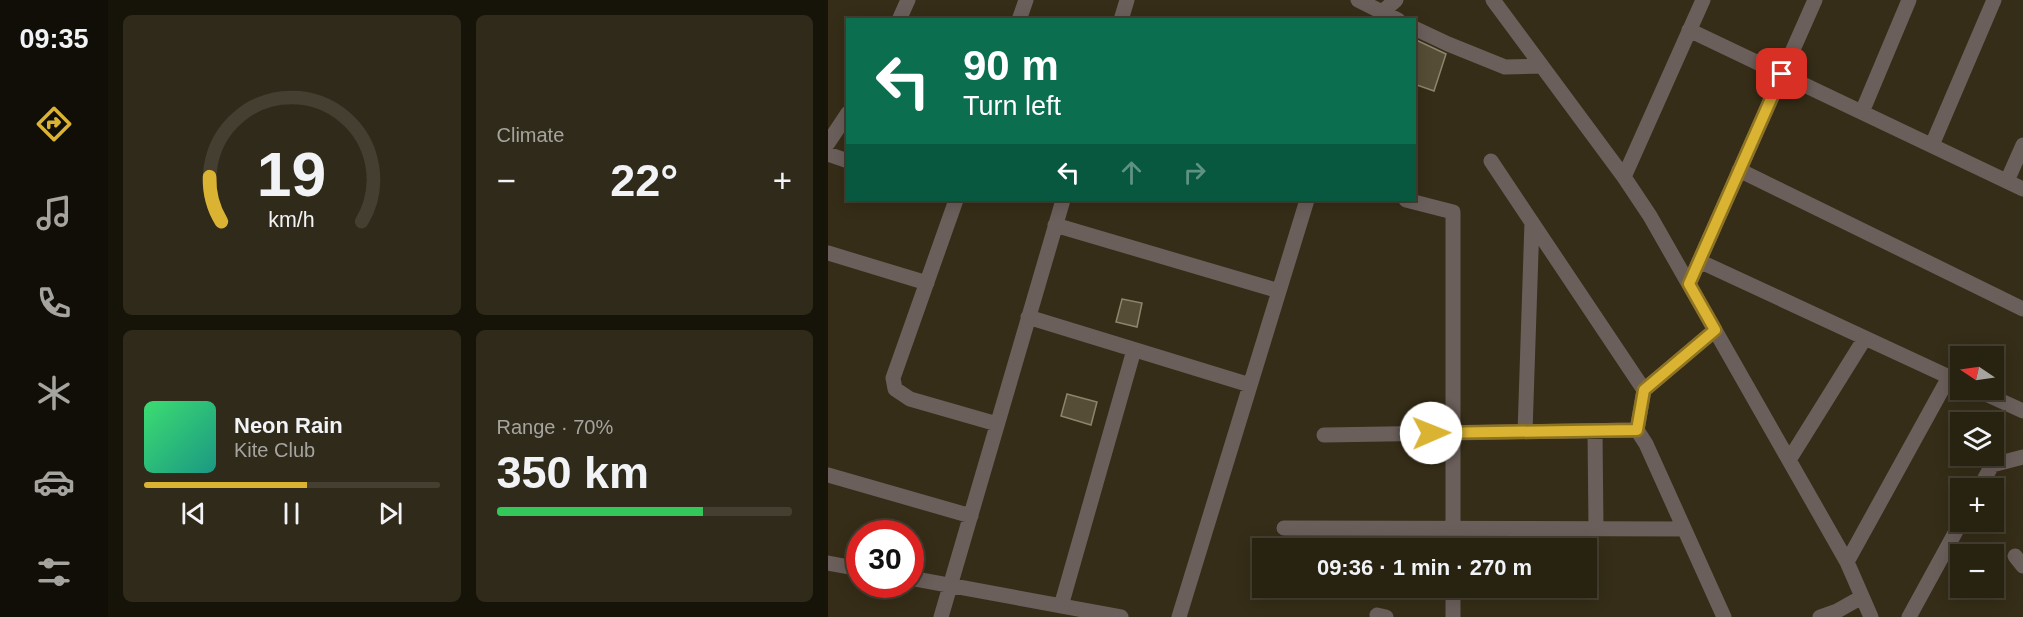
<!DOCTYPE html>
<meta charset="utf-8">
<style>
body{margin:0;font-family:Arial,sans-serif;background:#302a1a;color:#f1f3f6;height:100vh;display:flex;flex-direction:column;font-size:22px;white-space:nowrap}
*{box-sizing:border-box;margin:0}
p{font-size:20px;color:#a5a49f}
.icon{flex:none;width:33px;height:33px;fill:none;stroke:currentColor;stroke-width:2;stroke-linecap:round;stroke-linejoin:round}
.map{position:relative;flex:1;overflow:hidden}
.drawer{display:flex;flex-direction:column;gap:15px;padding:15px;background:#161309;width:720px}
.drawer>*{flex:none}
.hud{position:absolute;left:18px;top:18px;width:570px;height:183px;border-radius:0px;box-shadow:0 3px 15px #0003,0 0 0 2px #443f31;background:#0b6e4f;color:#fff;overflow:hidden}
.needle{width:39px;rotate:283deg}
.fabs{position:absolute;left:1122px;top:346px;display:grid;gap:12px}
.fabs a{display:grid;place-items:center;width:54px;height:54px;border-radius:0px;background:#282211;box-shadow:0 3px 15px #0003,0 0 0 2px #443f31;font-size:30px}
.speed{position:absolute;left:18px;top:520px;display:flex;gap:12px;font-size:30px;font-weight:700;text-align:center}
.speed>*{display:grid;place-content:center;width:78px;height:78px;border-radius:50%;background:#282211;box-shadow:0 3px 15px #0003,0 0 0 2px #443f31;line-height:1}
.speed .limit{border:9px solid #d22;background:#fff;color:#111}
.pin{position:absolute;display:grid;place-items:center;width:51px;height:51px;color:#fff;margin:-26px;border-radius:12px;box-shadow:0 3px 9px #0006}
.me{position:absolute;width:66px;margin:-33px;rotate:89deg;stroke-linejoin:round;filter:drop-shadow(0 0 4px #0008)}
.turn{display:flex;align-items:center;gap:21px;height:126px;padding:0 18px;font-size:27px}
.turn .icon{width:78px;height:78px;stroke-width:2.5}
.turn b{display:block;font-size:42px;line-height:51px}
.lanes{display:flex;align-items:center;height:57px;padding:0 18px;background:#0003;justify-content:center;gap:30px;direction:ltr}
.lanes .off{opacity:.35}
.big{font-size:45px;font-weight:600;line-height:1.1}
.drawer .widget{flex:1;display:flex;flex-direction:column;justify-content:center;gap:9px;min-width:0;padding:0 21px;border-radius:9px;background:#302a1a}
.drawer .dial{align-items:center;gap:0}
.dial svg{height:156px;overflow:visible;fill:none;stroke:#443f31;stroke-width:7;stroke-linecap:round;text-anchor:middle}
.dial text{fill:#f1f3f6;stroke:none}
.song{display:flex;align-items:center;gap:18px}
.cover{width:72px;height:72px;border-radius:9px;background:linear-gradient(135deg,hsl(140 70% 55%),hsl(170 70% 35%))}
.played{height:6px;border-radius:3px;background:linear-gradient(90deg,#dab333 55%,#443f31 55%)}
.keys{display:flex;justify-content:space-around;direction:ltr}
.heat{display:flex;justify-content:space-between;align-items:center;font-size:33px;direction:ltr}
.charge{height:9px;border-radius:4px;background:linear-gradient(90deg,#34c759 70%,#443f31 0)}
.drawer .tiles{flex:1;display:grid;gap:15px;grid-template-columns:repeat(2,1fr)}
.trip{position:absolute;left:424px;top:538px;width:345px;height:60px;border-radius:0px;background:#282211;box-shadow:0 3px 15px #0003,0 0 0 2px #443f31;font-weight:600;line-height:60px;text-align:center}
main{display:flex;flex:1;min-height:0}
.dock{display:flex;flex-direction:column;width:108px;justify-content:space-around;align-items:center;background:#100e07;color:#a5a49f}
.dock .icon{width:42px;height:42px}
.dock .on{color:#dab333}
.dock b{font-size:27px;color:#f1f3f6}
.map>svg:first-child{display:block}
.building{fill:#564d36;stroke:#8e856c;stroke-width:1.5}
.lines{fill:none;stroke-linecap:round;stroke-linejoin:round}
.street{stroke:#6b5f5b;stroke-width:15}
.route-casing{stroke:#8e7421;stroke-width:15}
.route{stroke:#dab333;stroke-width:10}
</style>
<main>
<nav class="dock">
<b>09:35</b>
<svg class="icon on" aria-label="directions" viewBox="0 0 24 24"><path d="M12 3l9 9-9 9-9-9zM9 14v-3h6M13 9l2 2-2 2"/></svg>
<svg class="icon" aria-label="music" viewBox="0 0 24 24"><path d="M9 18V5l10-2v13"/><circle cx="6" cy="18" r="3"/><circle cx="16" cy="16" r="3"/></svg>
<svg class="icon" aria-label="phone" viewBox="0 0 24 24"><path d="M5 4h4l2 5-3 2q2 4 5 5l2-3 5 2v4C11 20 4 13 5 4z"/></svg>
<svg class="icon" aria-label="climate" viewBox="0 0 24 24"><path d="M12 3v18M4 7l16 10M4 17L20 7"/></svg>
<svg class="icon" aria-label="car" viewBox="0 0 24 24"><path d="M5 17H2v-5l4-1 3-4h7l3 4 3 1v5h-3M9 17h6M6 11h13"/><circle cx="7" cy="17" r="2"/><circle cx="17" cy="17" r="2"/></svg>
<svg class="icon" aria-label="filters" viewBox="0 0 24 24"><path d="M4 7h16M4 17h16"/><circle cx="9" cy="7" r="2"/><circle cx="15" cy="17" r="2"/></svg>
</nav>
<section class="drawer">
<div class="tiles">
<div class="widget dial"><svg viewBox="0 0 100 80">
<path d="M14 69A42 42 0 1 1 86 69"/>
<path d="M14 69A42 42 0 0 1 8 46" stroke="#dab333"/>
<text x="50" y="56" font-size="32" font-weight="700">19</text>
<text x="50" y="72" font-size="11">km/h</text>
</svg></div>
<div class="widget"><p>Climate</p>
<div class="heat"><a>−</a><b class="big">22°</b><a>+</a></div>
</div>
<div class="widget">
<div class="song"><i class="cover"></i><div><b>Neon Rain</b><p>Kite Club</p></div></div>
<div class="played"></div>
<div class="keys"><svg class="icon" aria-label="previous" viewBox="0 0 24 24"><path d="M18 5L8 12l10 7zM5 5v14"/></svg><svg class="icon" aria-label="pause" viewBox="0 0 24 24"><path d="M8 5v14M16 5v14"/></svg><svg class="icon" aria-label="next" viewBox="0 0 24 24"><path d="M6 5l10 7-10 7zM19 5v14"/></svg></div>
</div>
<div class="widget"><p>Range · 70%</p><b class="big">350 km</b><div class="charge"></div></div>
</div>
</section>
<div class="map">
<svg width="1195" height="617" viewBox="0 0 1195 617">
<rect width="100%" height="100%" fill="#352d17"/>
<path class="building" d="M586,39L618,54L606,91L586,84Z
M294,299L314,303L309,327L288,322Z
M239,394L269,402L263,425L233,416Z"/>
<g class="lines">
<path class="street" d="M530,0L570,20
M665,0L796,177L822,216L1019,562L1043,617
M554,12L568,0
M71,20L80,0
M191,20L198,0
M293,20L299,0
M586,28L620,44L677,67L714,66
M861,30L1195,189
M1034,112L1081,0
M0,143L20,113
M1104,145L1166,0
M0,154L20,161
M663,161L816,390
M911,170L1195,309
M796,177L875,0
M1179,181L1195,145
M128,200L65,378L67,389L82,399L169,424
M578,200L625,212V549
M227,225L451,291
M0,253L99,283
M871,261L1132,382
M861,284L987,0
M200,317L422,385
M887,330L816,390L809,430L818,444L896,617
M1149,390L1195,411
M767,431L768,528
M697,432L704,222
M496,435L809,430
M961,460L1037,338
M0,475L143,516
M1151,489L1164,465L1195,457
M456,528L855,529
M1187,556L1195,566
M1019,562L1121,377
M0,563L32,569
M82,578L293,617
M625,588V617
M233,606L306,350
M549,615L558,617
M113,617L235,200
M351,617L479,200
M992,617L1009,611L1034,597
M1081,617L1133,522"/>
</g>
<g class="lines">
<g class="route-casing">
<path id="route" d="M603,433L809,430L816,390L887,330L861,284L954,74"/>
</g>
<use href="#route" class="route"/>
</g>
</svg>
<div class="fabs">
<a><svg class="needle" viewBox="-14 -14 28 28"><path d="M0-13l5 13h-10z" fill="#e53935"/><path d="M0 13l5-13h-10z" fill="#a5a49f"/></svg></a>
<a><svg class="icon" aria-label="layers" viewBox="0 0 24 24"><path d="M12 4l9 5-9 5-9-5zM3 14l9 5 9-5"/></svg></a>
<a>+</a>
<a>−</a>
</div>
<div class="speed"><div class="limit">30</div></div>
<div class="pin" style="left:954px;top:74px;background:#d93025"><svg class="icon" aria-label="arrive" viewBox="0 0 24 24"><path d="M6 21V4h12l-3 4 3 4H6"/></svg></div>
<svg class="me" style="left:603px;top:433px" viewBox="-20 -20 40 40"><circle r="19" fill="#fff"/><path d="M0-13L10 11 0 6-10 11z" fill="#dab333"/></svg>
<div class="trip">09:36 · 1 min · 270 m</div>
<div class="hud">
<div class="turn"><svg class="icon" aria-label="left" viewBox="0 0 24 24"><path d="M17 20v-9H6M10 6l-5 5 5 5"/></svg><div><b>90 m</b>Turn left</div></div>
<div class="lanes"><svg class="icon" aria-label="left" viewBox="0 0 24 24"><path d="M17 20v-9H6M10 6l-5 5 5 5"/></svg><svg class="icon off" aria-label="ahead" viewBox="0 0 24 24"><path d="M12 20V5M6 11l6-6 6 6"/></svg><svg class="icon off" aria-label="right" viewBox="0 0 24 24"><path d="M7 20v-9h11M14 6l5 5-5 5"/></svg></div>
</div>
</div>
</main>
